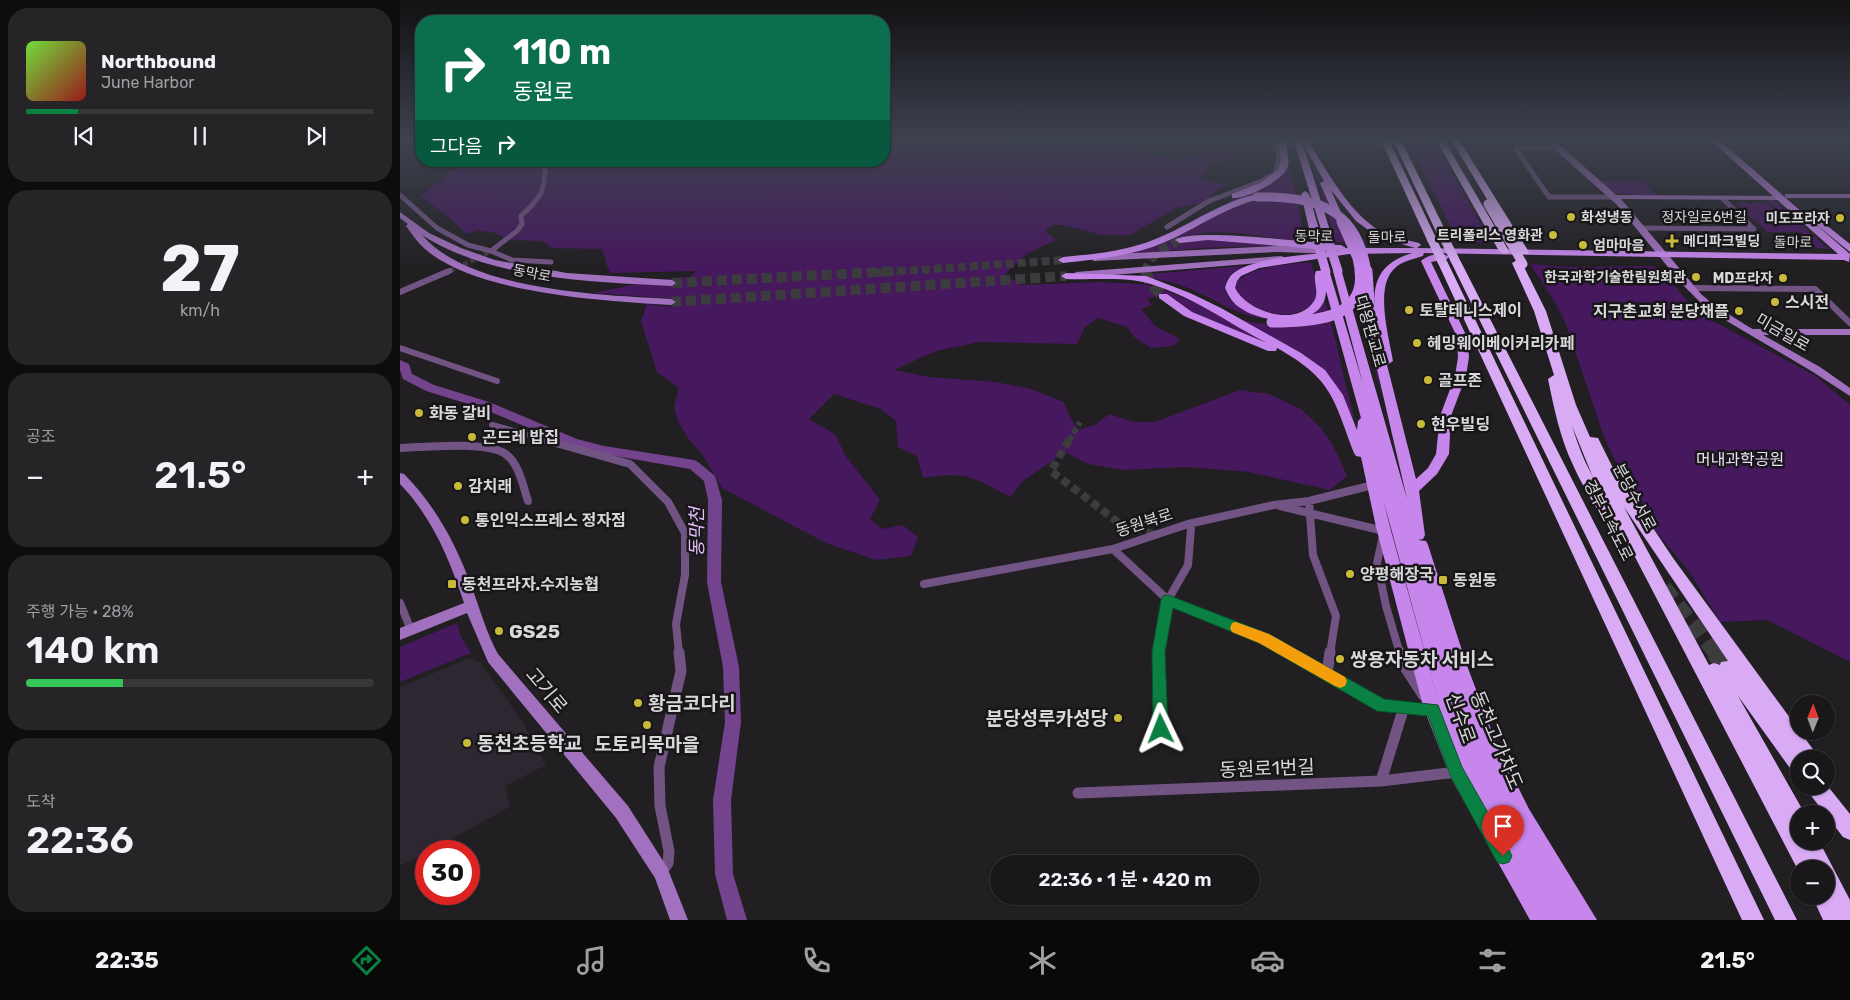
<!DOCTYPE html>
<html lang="ko">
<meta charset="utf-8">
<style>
body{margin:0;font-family:Rubik,"Noto Sans KR",sans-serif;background:#262427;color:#f1f3f6;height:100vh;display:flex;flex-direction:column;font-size:19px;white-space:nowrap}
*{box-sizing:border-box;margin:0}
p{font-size:16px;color:#9f9fa2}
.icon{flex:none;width:28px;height:28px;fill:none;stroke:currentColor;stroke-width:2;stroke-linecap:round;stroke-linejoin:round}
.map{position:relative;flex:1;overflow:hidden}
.panel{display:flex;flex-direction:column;gap:8px;padding:8px;background:#0e0d0e;width:400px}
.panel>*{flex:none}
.banner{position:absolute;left:15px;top:15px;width:475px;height:152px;border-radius:20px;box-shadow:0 1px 4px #0004,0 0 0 1px #373639;background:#0b6e4f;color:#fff;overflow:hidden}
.needle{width:32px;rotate:1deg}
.buttons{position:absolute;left:1390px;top:695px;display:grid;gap:10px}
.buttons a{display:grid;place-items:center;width:45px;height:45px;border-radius:50%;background:#19171a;box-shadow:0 1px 4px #0004,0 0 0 1px #373639;font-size:25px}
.speed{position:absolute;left:15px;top:840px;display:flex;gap:10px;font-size:25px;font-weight:700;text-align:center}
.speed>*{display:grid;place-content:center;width:65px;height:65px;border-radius:50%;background:#19171a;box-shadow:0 1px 4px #0004,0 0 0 1px #373639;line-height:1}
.speed .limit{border:8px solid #d22;background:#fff;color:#111}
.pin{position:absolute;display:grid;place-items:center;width:42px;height:42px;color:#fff;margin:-51px -21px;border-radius:50% 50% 50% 0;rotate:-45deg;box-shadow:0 0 5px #0007}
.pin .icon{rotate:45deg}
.me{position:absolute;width:55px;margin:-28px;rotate:358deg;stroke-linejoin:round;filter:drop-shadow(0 0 4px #0008)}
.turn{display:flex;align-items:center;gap:18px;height:105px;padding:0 15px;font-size:22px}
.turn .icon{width:65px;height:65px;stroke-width:2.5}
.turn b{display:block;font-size:35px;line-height:42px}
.then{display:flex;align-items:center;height:48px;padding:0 15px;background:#0003;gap:10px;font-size:19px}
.big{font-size:38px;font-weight:600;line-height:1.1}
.panel .card{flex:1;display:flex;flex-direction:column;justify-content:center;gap:8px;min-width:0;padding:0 18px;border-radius:20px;background:#262427}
.panel .dial{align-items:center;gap:0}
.dial b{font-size:65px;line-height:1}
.song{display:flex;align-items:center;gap:15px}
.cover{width:60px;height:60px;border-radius:8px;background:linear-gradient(135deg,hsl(100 70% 55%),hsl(0 70% 35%))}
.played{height:5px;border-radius:2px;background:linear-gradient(90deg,#0b8043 15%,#373639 15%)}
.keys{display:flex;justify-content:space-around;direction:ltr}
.heat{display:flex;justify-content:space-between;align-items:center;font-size:28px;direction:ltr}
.charge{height:8px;border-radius:4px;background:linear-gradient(90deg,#34c759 28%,#373639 0)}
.trip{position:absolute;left:590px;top:855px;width:270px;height:50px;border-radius:25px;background:#19171a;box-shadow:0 1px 4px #0004,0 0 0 1px #373639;font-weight:600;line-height:50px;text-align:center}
.dock{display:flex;height:80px;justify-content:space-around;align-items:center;background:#0a090a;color:#9f9fa2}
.dock .icon{width:35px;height:35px}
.dock .selected{color:#0b8043}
.dock b{font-size:22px;color:#f1f3f6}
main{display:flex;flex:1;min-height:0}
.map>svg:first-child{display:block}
.built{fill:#2c2730}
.green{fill:#46185d}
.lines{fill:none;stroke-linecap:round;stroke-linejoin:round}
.river{fill:#73448d;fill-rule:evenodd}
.street-tunnel-far2{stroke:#3c3b3d;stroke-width:5;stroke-dasharray:5 2.5;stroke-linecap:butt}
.street-tunnel-far1{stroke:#3c3b3d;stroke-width:6;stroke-dasharray:6 3;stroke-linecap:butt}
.street-tunnel{stroke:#3c3b3d;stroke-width:8;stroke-dasharray:8 4.5;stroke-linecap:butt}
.secondary-tunnel-far1{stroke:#3c3b3d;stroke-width:8;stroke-dasharray:8 4;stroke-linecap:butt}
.secondary-tunnel{stroke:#3c3b3d;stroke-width:10;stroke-dasharray:10 5;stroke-linecap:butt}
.primary-tunnel-far1{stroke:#3c3b3d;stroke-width:9;stroke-dasharray:9 4.5;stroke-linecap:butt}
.primary-tunnel{stroke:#3c3b3d;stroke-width:11;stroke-dasharray:11 5.5;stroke-linecap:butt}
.highway-tunnel-far1{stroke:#3c3b3d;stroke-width:15;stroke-dasharray:15 8;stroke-linecap:butt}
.highway-tunnel{stroke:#3c3b3d;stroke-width:19;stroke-dasharray:19 9;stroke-linecap:butt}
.street-far3{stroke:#725484;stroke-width:5}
.street-far2{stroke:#725484;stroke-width:6}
.street-far1{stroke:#725484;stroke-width:8}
.street{stroke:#725484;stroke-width:11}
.secondary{fill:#a170be;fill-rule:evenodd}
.primary{fill:#c686eb;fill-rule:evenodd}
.highway{fill:#d8abf4;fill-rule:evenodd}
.primary-bridge-far1{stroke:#c686eb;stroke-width:9}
.primary-bridge{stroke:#c686eb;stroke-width:11}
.highway-bridge{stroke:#d8abf4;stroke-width:9}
.route{fill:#0b8043;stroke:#07532c}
.slow{fill:#f59e0b}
.poi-dot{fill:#caba3a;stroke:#181619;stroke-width:2}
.labels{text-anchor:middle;stroke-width:5;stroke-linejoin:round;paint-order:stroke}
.far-poi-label{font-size:14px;font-weight:bold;fill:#d8d7d9;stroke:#181619;text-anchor:end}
.far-street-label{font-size:14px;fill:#d8d7d9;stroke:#181619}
.poi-label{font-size:16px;font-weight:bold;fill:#d8d7d9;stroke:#181619;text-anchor:start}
.street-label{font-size:16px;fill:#d8d7d9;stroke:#181619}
.park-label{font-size:16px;fill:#eaddf2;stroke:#181619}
.water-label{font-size:18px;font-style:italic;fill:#e4bffc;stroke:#181619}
.near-poi-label{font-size:19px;font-weight:bold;fill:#d8d7d9;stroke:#181619;text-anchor:start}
.near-street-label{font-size:19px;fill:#d8d7d9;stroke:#181619}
</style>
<main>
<section class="panel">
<div class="card">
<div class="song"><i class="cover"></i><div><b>Northbound</b><p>June Harbor</p></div></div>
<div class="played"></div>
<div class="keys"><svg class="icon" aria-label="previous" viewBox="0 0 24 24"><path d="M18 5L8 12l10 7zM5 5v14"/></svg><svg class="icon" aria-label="pause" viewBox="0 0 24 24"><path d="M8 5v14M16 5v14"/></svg><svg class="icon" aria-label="next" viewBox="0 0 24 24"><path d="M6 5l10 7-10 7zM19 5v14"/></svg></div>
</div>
<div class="card dial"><b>27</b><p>km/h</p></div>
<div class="card"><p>공조</p>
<div class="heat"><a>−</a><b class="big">21.5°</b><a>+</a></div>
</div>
<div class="card"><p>주행 가능 · 28%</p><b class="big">140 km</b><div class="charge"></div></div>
<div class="card"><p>도착</p><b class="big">22:36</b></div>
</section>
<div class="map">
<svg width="1450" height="920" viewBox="0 0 1450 920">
<rect width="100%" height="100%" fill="#211f22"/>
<path class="built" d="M69,658L81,663L122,721L146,765L105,786L110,807L0,866V687Z"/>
<path class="green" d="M484,138H725L747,155L781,158L811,151H823L839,154L836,158L810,162L801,179L829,185L815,192L805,202L776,208L730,235H702L663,225H652L645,231L656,240L628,253L605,274L621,285L698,282L741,284L757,287L799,304L882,350L789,312L764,294L747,299L752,305L741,309L755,326L780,339L773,346L751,348L734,337L727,327L698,318L685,327L677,344L579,342L536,351L494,370L530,377L596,382L631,389L664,402L669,415L678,430L695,425L709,414L733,422H755L840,390L869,394L901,409L921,428L933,445L947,476L930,490L849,472L786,467L724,470L688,464L665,452L623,481L610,497C575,477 564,471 523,478L517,456L498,447L496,421L481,409L434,394L409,419L435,434L445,455L480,500L470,519L482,529L503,525L518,537L511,556L476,560L426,543L322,488L304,457L288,438L278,421L274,407L279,388L257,372L241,321L247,304L272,307L278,299L193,293L255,280L290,277L296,271L211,273L208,269L202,249L152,248L142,241L110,240L95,233L78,230L66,234L46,215L20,196L65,161H484Z
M1006,138H1032L1091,242L1059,243Z
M913,162L945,242H936Z
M887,164L897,198L838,200L826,203L868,185L882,176Z
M1196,181H1243L1257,196L1211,193Z
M1366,200H1374L1428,249L1417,248L1400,232H1367L1336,203H1366L1391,224Z
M858,201L898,202L904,242C864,238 819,225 780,238L782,241L809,238L880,246L815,247L726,254L841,204Z
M898,263H911C913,271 917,281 917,290C918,316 874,319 857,310C849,305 842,298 835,293V283C853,267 876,266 898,263Z
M1130,264L1169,267L1251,266L1258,267L1291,305L1305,317L1416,376L1450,405V662L1367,620L1320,622L1289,571L1258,534L1231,494L1204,437L1166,324L1156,304Z
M844,266C840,268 834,271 831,274C800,306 901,345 924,298L929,314C898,323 868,323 838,312C823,306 808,296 793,290C775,282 756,279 737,275Z
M965,308L982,394L958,311Z
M839,319C872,327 898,329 931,322L955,422L931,379Z
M57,623L61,637L71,653L0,682V647Z"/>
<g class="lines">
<path class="river" d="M0,360L9,364L12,374L34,385L89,402L177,439L204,446L294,460L298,462L315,476L322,500L321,582L339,667L341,722L331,800L333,874L347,920H327L315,874L313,800L325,722L323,667L307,582L308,500L304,481L290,469L204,454L170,445L81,408L26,391L3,379L0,370Z"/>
<path class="street-tunnel-far2" d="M50,271L91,251"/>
<path class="street-tunnel-far1" d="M669,441L680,422"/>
<path class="street-tunnel" d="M669,440L651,471L719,523L755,535"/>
<path class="secondary-tunnel-far1" d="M474,273L663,260"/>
<path class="secondary-tunnel" d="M272,283L498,271
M271,302L666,276"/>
<path class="primary-tunnel-far1" d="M746,273C747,255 766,247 780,240"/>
<path class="primary-tunnel" d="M746,271C748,283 755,289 763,296"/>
<path class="highway-tunnel-far1" d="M1217,528L1237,553
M1264,587L1316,654"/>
<path class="highway-tunnel" d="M1315,652L1327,668"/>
<path class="street-far3" d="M1158,149L1115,148L1149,197H1214
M0,195L37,228L68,245L91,251L112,260L151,262
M767,227L809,201L862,181L875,173L879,158L874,138
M1242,228L1354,229L1322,198
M91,251L117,231L122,224L121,216C142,197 146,189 145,161
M46,273L50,271"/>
<path class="street-far2" d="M1290,288L1415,289L1450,323
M0,292L49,271
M0,348L97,381
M92,425L150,441"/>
<path class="street-far1" d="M145,440L230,464L268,502L285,533V575L276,624L279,654
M0,448C23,447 85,441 104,453C119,462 123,486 128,501
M909,501L913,555L936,616L930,654
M880,506L984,531L977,563L986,606L1000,654
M713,549L768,600L864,639L890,654
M524,584L713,549L788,524L874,505L909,501L973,485
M0,603L11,630
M758,654L768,600L788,565L791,529L788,524"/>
<path class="street" d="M758,652L761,729
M887,652L982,706L1032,710
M1000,652L1003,664L1023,695
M927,674L930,652
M981,781L1004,707
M678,793L981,781L1057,772
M261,873L268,863L269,851L260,806L259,767L281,671L279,652"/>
<path class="secondary" d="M1145,138H1152L1216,195L1382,196V200H1379L1221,199L1301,294L1314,305L1349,327L1353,329H1450V335H1363L1420,367L1450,388V396L1413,372L1325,320L1301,303L1282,284L1216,204L1162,156Z
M1385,194H1450V198H1385Z
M0,212L29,233L61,248L95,260L167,273L272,280L276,283L272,286C194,282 89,279 22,235C70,291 201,295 271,299L276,302L271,305C205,301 76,294 25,249C18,243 12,234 6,226L8,224L0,218Z
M877,246L940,248L944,251L940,254L877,252L694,261L690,258L694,255Z
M881,256L884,257V261L676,278L672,275L676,272Z
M0,473L4,474C35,505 56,544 71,585C80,609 86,632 98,654L228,806L267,867L288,920H270L255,878L216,818L88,662L67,613L0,640V628L64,603C50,560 32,517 0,484Z"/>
<path class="primary" d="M877,138H885C886,147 890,157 888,166C885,180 845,200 832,198V194L860,183L878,170L881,159Z
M893,138H907C925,168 952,219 985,233C996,238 1008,240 1019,243L1021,245L1017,248L1438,254L1308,138H1317L1450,254L1449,262L1444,260L1024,253L1023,256C1014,259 1002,261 995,268C974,286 989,337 993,361L987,365L1016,479L1028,468L1036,454L1040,416L1055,376L1058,357L1057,337L1021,261C1028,255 1041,251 1049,257L1047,259L1031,262L1067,337L1069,357L1066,376L1051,416L1049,454L1037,474L1019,491L1025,535L1023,539L1018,540L1026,541L1028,545L1066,663L1097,745L1129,809L1197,920H1130L1051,778L1023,706L976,527L961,457L956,456L954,453C933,397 932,379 877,348L876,351H868L784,316L759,298V294H767L792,312L867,343C826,322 788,293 743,282C722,277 689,280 666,279L661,276L666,273L746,276L790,293L821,308L901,353L925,370L943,395L957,430L958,421L961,418L926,291C925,329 864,324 842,309C833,304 829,297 825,288C827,281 829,276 835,272C858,256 912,255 940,251L808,240L780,243L775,240C791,227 914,243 941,245L946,248H1015L978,237L956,221L931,190L945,222L944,224H938L920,183L924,181L903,144L932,237L927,240L924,239ZM1012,253C978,264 972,282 975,317L970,314L965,317L1007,499L941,269H935L933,271L963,384L929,270L916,271C912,280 920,292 914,301C897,328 847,312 835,288L837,281L841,276L859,268L949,254ZM983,499L1041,711L990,527Z
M905,191L909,194L921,237L919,239L916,240L911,237L901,194Z
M857,194L861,197L860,199C825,207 798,228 765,242C733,256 698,259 663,263L658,260L663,257C695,254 728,251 758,238C792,224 820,202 857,194Z
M1420,220L1450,244V252L1417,225V221Z"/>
<path class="highway" d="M980,138H988L1037,240L1036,242H1028L1027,240Z
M992,138H1000L1050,240L1049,242H1041L1040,240Z
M1035,138H1043L1109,251L1108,253L1104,254L1099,251Z
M1050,138H1058L1129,252L1128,254H1120L1119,252Z
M1055,257L1060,260L1397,920H1375L1050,260Z
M1042,258L1047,261L1364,920H1342L1037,261Z
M1117,260L1122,263L1146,311L1176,405L1190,437L1198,438L1223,488L1227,489L1273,558L1415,752L1417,759H1399V773L1392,771L1338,696L1405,814H1399V841H1419L1450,900V920H1423L1412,896H1426V869H1399V872L1222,532L1217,534L1212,532C1198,510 1183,488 1173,465C1160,438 1154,408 1148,379L1154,375L1134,311L1112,263ZM1172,426L1192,475L1196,482C1185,464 1178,445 1172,426ZM1224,507L1328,661L1321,662L1320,665L1314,663L1309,665Z
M1426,784L1450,814V840L1443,837L1409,793L1407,786H1426Z"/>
<path class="primary-bridge-far1" d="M857,197C916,196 958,208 967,273
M941,222L957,258L960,273
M916,237L926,272
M927,237L938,271"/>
<path class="primary-bridge" d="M967,271L970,317
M872,322C907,322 967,321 960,271"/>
<path class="highway-bridge" d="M1088,204L1123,264
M1032,240L1042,261
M1045,240L1055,260"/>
</g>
<linearGradient id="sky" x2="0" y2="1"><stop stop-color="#121113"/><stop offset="0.52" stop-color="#3d424f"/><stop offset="1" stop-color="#3d424f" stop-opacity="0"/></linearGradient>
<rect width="1450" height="267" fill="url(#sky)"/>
<path class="route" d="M768,595L869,634L984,699L1038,705L1062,767L1109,850L1112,856L1109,862L1103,864L1097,862L1051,777L1028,716L977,711L859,643L773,608L765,652L768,729L766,734L761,736L755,734L753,729L752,652L761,600L763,596Z"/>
<path class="slow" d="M836,622L869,634L945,677L947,681L945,686L940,688L935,686L859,643L832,632L830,628L832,623Z"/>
<g class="poi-dot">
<circle cx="1171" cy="217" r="5"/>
<circle cx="1440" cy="218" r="5"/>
<circle cx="1153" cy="235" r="5"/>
<path d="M1269.5 233.5h5v5h5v5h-5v5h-5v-5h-5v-5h5z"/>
<circle cx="1183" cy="245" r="5"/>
<circle cx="1296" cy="277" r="5"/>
<circle cx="1383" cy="278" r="5"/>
<circle cx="1375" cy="302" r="5"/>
<circle cx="1009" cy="310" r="5"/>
<circle cx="1339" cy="311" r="5"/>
<circle cx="1017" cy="343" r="5"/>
<circle cx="1028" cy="380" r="5"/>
<circle cx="19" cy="413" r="5"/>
<circle cx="1021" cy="424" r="5"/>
<circle cx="72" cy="437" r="5"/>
<circle cx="58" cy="486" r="5"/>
<circle cx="65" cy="520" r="5"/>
<circle cx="950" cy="574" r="5"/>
<rect x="1038" y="575" width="10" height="10" rx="2.5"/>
<rect x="47" y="579" width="10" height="10" rx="2.5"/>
<circle cx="99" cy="631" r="5"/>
<circle cx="940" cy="659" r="5"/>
<circle cx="238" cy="703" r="5"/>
<circle cx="718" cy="718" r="5"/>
<circle cx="247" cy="725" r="5"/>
<circle cx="67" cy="743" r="5"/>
</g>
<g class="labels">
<g class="far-poi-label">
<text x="1181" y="222" text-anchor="start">화성냉동</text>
<text x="1430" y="223">미도프라자</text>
<text x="1143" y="240">트리폴리스 영화관</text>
<text x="1283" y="246" text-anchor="start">메디파크빌딩</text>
<text x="1193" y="250" text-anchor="start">엄마마음</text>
<text x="1286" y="282">한국과학기술한림원회관</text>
<text x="1373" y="283">MD프라자</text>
</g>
<g class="far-street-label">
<text x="1304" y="222">정자일로6번길</text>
<text transform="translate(914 236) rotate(1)" y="5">동막로</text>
<text transform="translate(987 237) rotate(-1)" y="5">돌마로</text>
<text transform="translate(1393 242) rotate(1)" y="5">돌마로</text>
<text transform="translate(132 273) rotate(11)" y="5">동막로</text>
</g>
<g class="poi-label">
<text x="1385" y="308">스시전</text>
<text x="1019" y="316">토탈테니스제이</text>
<text x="1329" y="317" text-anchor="end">지구촌교회 분당채플</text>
<text x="1027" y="349">헤밍웨이베이커리카페</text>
<text x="1038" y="386">골프존</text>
<text x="29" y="419">화동 갈비</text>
<text x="1031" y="430">현우빌딩</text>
<text x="82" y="443">곤드레 밥집</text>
<text x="68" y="492">감치래</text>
<text x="75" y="526">통인익스프레스 정자점</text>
<text x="960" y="580">양평해장국</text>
<text x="1053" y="586">동원동</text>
<text x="62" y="590">동천프라자.수지농협</text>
</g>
<g class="street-label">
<text transform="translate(971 331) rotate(74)" y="6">대왕판교로</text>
<text transform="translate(1383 332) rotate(30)" y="6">미금일로</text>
<text transform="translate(1235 497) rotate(62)" y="6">분당수서로</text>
<text transform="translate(1209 520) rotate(63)" y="6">경부고속도로</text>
<text transform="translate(744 522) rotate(-18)" y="6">동원북로</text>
</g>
<g class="park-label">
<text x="1340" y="465">머내과학공원</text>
</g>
<g class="water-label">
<text transform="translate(297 532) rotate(-90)" y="6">동막천</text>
</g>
<g class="near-poi-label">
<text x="109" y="638">GS25</text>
<text x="950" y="666">쌍용자동차 서비스</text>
<text x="248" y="710">황금코다리</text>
<text x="708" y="725" text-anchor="end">분당성루카성당</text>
<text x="77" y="750">동천초등학교</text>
<text x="247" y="751" text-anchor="middle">도토리묵마을</text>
</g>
<g class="near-street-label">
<text transform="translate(147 690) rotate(50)" y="7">고기로</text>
<text transform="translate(1061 718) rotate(70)" y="7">신수로</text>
<text transform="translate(1097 740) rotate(67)" y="7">동천고가차도</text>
<text transform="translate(867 768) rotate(-2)" y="7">동원로1번길</text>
</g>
</g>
</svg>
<div class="buttons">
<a><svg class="needle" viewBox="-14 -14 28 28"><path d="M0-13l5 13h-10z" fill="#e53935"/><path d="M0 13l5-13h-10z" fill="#9f9fa2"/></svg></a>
<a><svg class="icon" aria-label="search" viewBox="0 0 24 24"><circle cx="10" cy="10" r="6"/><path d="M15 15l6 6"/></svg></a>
<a>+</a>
<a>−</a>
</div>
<div class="speed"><div class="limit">30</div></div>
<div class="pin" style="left:1103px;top:856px;background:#d93025"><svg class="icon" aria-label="arrive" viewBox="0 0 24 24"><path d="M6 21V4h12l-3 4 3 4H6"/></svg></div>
<svg class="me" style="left:761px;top:729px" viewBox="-20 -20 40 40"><path d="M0-17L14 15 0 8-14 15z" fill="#0b8043" stroke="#fff" stroke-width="4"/></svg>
<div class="trip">22:36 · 1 분 · 420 m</div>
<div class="banner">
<div class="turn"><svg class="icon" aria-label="right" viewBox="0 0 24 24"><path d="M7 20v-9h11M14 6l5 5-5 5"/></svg><div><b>110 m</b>동원로</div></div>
<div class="then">그다음<svg class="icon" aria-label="right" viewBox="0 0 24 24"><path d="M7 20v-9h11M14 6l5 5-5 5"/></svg></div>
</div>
</div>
</main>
<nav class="dock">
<b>22:35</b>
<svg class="icon selected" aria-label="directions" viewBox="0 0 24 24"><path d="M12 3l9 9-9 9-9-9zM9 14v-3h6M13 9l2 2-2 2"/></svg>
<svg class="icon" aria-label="music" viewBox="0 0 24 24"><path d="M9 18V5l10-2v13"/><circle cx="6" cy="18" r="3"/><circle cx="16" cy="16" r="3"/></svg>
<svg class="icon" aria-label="phone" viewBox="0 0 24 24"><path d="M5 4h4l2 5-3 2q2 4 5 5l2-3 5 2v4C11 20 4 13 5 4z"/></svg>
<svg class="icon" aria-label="climate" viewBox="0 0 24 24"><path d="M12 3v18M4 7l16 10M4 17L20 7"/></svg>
<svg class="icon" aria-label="car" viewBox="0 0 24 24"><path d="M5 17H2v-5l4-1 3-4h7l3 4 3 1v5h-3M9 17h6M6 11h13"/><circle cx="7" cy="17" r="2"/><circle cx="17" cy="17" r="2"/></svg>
<svg class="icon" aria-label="filters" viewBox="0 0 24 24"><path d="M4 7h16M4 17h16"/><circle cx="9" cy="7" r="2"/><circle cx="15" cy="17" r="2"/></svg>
<b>21.5°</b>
</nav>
